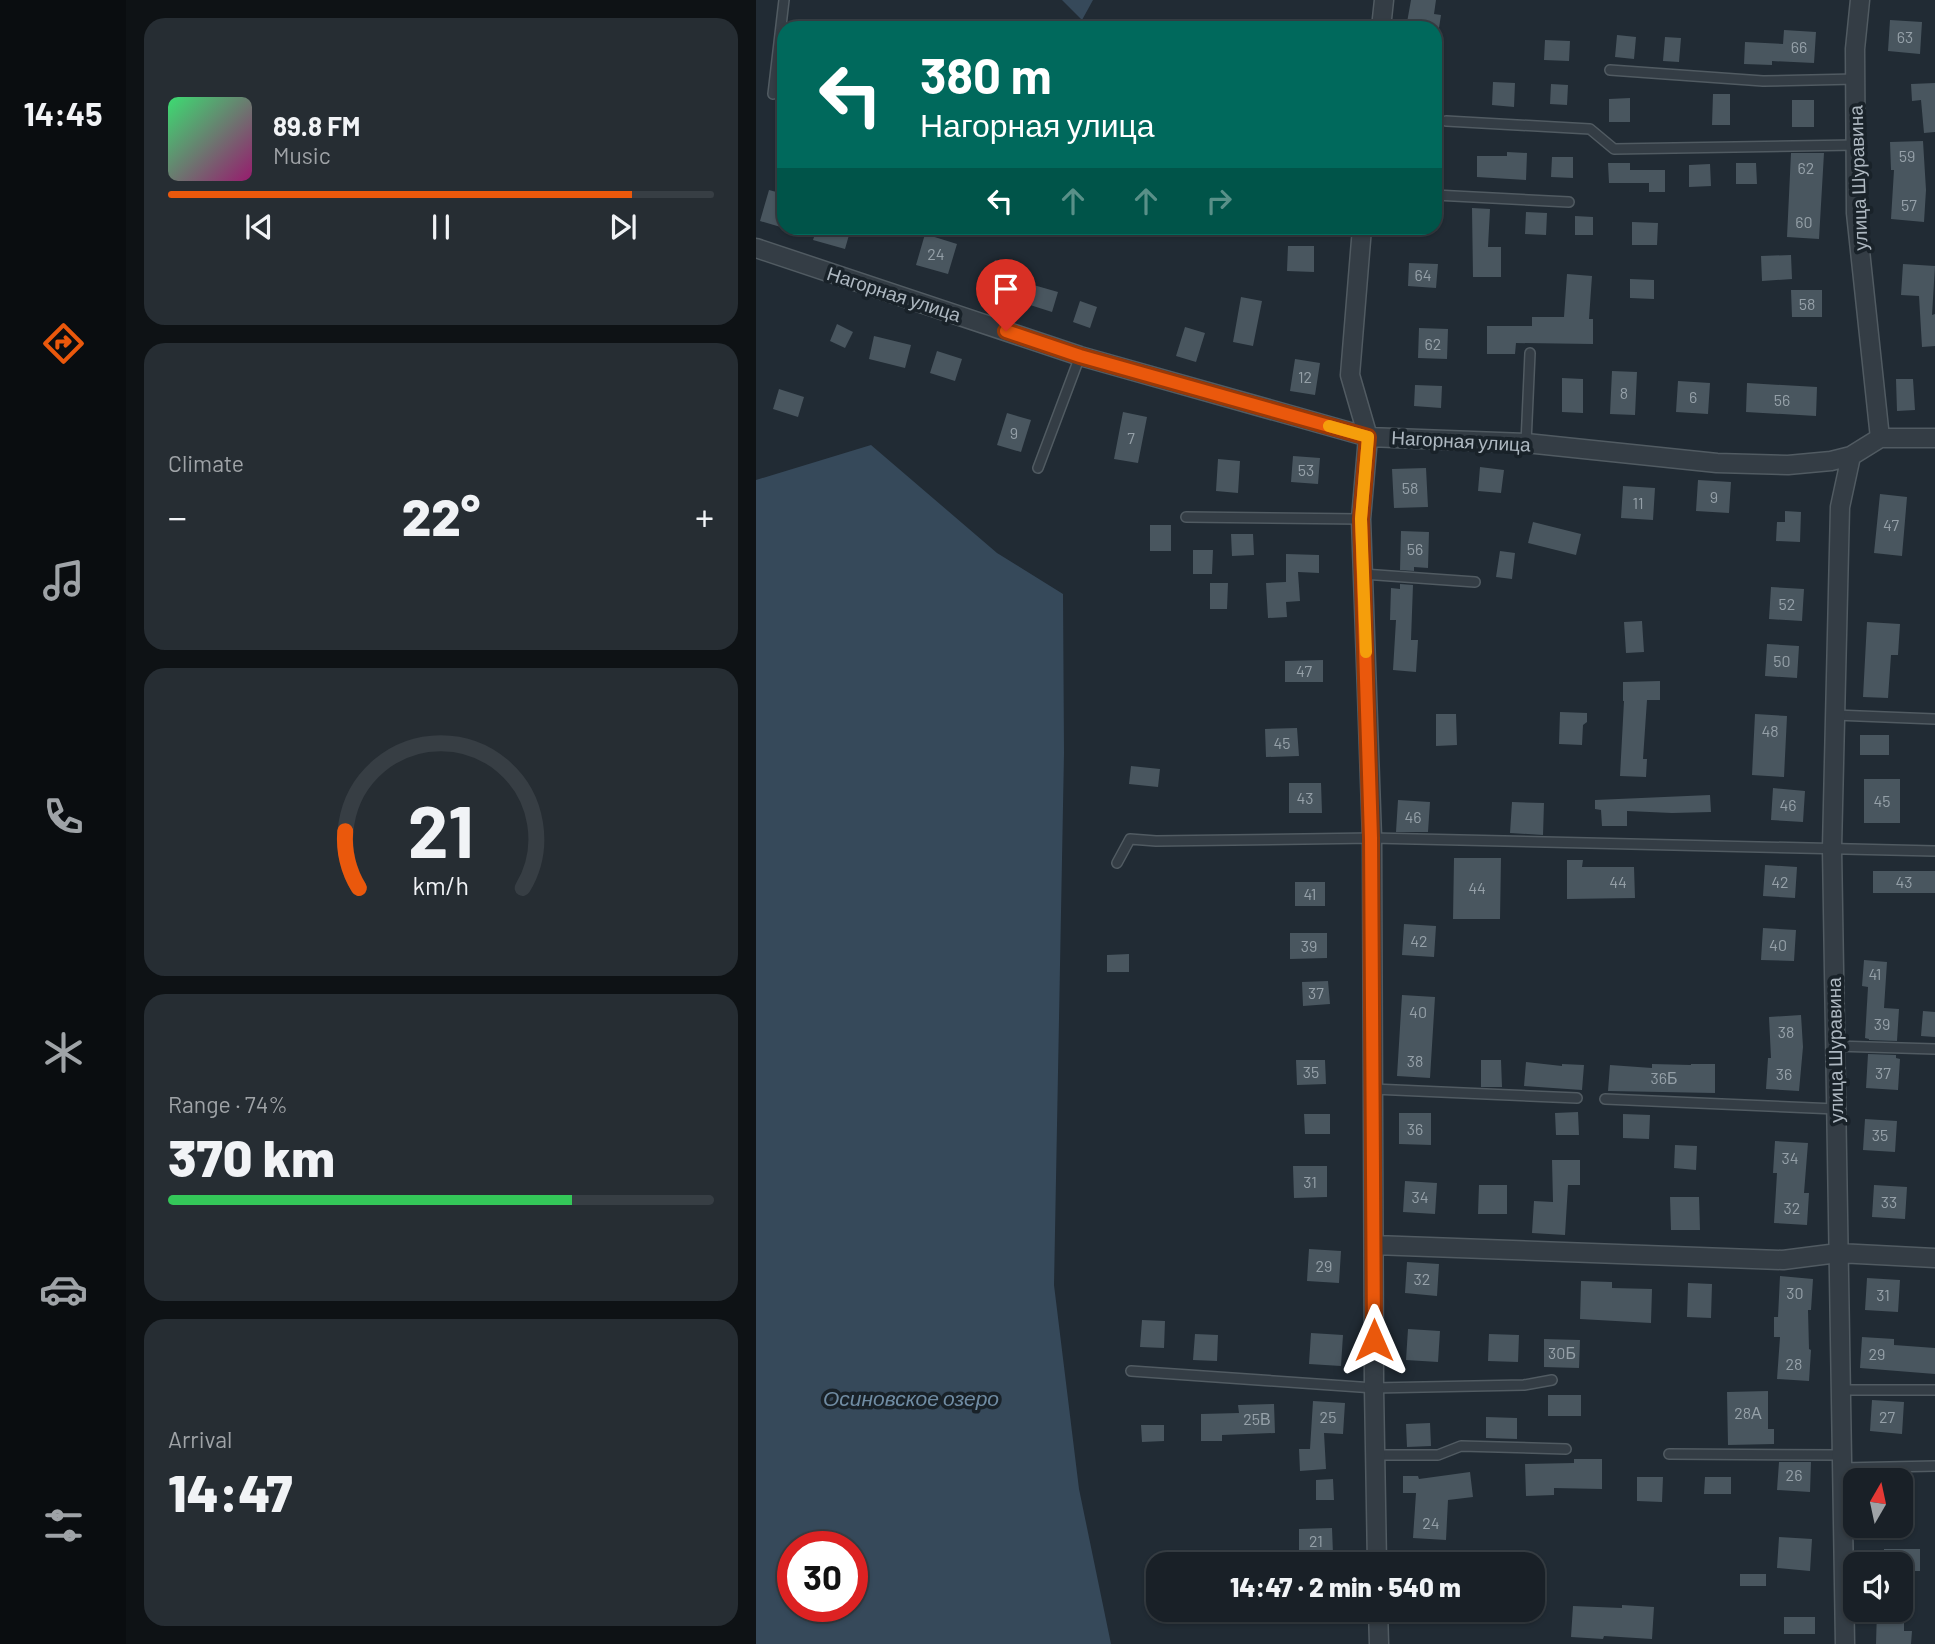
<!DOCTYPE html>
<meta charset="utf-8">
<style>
body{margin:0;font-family:Barlow,sans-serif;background:#262d33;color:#f1f3f6;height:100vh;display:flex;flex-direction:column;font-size:26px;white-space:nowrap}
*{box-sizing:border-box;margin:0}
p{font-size:23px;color:#9fa3a7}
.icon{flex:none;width:38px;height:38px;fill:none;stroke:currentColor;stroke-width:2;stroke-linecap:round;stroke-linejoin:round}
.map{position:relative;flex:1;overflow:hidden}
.panel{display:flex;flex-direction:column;gap:18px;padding:18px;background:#0e1215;width:630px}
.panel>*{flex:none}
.hud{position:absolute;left:21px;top:21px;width:665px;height:214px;border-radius:21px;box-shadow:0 2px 5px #0004,0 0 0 2px #373e44;background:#00695c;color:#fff;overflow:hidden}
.needle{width:46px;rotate:9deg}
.fabs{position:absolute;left:1087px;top:1468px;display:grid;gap:14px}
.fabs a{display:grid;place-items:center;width:70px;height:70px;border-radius:14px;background:#192027;box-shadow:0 2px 5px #0004,0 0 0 2px #373e44;font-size:35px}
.speed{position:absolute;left:21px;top:1531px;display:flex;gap:14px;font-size:35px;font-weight:700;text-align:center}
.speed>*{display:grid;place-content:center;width:91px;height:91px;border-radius:50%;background:#192027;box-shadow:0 2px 5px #0004,0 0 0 2px #373e44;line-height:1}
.speed .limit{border:10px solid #d22;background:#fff;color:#111}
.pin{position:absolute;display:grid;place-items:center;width:60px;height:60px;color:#fff;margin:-72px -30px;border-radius:50% 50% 50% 0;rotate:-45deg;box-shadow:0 0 7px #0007}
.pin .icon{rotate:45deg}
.me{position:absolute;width:77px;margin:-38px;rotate:0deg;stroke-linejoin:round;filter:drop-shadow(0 0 5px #0008)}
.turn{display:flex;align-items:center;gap:24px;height:147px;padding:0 28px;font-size:32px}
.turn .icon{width:91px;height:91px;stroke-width:2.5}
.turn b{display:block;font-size:49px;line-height:60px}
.lanes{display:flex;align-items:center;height:66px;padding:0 28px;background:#0003;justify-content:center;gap:35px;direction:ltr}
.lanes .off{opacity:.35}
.big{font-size:52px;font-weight:800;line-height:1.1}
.panel .widget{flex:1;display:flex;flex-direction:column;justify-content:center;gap:10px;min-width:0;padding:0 24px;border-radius:21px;background:#262d33}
.panel .dial{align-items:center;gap:0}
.dial svg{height:182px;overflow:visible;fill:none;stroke:#373e44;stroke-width:7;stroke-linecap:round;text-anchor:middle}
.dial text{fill:#f1f3f6;stroke:none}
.song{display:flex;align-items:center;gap:21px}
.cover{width:84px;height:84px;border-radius:10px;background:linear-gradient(135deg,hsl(140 70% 55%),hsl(320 70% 35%))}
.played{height:7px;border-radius:4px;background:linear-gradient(90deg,#ea580c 85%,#373e44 85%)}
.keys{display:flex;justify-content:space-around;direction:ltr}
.heat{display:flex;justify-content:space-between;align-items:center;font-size:38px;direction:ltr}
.charge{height:10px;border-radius:5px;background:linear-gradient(90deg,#34c759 74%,#373e44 0)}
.trip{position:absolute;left:390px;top:1552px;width:399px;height:70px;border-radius:21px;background:#192027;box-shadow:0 2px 5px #0004,0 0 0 2px #373e44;font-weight:800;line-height:70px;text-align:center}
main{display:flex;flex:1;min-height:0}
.tabs{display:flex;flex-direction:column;width:126px;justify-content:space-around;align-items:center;background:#0a0d10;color:#9fa3a7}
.tabs .icon{width:49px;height:49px}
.tabs .selected{color:#ea580c}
.tabs b{font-size:32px;color:#f1f3f6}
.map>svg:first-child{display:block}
.water{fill:#36495a;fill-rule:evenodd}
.building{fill:#49565f}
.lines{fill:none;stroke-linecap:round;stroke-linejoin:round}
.lane-casing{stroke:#515b62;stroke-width:12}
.street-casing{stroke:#515b62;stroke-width:21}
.lane{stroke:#343d45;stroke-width:9}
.street{stroke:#343d45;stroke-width:18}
.route-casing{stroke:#983908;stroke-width:18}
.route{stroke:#ea580c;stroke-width:12}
.slow{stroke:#f59e0b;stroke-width:12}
.labels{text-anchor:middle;stroke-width:7;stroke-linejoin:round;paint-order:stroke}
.number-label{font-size:16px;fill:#95a0a8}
.street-label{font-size:19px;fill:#aeb8c1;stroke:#192229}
.water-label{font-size:21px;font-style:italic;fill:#708ca3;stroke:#192229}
</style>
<main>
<nav class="tabs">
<b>14:45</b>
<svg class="icon selected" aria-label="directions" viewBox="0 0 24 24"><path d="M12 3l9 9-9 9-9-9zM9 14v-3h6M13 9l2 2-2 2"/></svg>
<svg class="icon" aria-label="music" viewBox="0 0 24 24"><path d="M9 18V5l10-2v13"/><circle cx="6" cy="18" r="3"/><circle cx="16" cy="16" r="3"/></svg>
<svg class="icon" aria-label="phone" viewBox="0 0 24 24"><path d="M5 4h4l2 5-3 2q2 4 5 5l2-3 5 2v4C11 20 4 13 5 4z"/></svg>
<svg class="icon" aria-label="climate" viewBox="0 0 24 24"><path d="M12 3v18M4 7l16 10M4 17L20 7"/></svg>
<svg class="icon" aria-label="car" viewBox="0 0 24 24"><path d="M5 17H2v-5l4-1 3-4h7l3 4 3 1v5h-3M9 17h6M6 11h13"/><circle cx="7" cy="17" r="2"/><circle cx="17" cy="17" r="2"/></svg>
<svg class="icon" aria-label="filters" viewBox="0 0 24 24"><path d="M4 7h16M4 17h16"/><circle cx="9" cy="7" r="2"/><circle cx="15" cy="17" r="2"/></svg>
</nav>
<section class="panel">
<div class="widget">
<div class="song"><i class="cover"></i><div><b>89.8 FM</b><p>Music</p></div></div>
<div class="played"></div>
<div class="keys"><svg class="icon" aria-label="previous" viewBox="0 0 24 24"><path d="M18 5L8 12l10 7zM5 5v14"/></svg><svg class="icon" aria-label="pause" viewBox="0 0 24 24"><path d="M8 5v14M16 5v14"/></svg><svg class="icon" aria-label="next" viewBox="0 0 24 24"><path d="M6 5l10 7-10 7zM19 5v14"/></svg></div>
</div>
<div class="widget"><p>Climate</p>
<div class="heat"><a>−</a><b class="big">22°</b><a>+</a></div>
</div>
<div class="widget dial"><svg viewBox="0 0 100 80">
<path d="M14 69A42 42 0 1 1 86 69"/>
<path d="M14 69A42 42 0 0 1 8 44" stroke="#ea580c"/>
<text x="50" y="56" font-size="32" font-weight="700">21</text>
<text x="50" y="72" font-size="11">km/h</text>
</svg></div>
<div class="widget"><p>Range · 74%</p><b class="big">370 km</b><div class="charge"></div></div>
<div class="widget"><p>Arrival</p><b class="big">14:47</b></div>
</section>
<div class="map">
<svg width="1179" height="1644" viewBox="0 0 1179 1644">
<rect width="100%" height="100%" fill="#212b34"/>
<path class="water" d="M306,0H337L326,20Z
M115,445L241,553L307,594L308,753L298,1285L323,1489L355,1644H0V480ZM37,1547H96V1606H37Z"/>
<path class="building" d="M655,0H680L678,14L685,15L683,28H650Z
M1134,20L1166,22L1164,54L1132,51Z
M1028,30L1060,32L1058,63L1016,61V65L988,64L989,42L1027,44Z
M861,35L880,37L878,59L859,57Z
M909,37L925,38L923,62L907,61Z
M789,40L814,41L813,61L788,60Z
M737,82L759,83L758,107L736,105Z
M1179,83V132L1168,133L1165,100L1156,101L1155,84Z
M795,84L812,85L811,105L794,104Z
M957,94H974V125H956Z
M874,98V122H853V99Z
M1036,100H1058V127H1036Z
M1167,141L1170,190L1168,222L1135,219L1138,170H1135L1134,142Z
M751,152L771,153L770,180L721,177V156H751Z
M1035,153H1068L1063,239L1031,237Z
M796,157H817V178L795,177Z
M852,163H874V170H909V192H893V183H853Z
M980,163H1000L1001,184H980Z
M954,164L955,186L933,187V165Z
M13,190L28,194V228L4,221Z
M716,208L734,209L732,247H745V277H717Z
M770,212L791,213L790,235L769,234Z
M819,216L837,217V235H819Z
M876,222L902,223L901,245H876Z
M61,228H95L89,249L57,240Z
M169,234L201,244L192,274L160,265Z
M532,246H558V272L531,271Z
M1035,255L1036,279L1006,281L1005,256Z
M239,260L271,270L267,282L302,292L296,312L230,291Z
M653,263L682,264L680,288L652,286Z
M1147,264L1179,266L1176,315L1179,314V346L1166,347L1163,296L1145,295Z
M811,274L836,276L833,319H837V344L760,343L759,354H731V326H776V317H808Z
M874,279L898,280V299L874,298Z
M1035,290H1066V317H1036Z
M485,297L506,301L497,346L477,342Z
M324,301L341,307L334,328L317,322Z
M81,324L97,332L89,348L74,341Z
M429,327L449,333L440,362L420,356Z
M663,328L692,329L691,359L662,358Z
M118,336L155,345L149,368L113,359Z
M181,351L206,359L199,381L174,373Z
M539,359L564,363L559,395L534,391Z
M856,371L881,372L879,415L854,414Z
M806,378L827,379V413L806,412Z
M1140,379H1157L1159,410L1141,411Z
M922,381L954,383L952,414L920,412Z
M991,383L1061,387L1060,416L990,412Z
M659,385L686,386L685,408L658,406Z
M23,389L48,397L42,417L17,409Z
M367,412L391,417L382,463L358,459Z
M251,413L275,420L265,452L241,445Z
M537,456L564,458L562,484L535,482Z
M462,459L484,461L482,493L460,491Z
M724,467L748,470L745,493L722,491Z
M670,468L672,507L638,508L636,469Z
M942,480L975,482L973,513L940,511Z
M867,486L899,488L897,520L865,518Z
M1124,494L1151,497L1146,556L1118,553Z
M1029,511L1045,512L1044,542L1020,541L1021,522H1029Z
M777,522L825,534L820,555L772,543Z
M394,525H415V551H394Z
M645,531L673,532L672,568L658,567V571L644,570Z
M475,534H497L498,555L476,556Z
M437,550H457L456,574H437Z
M744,551L759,553L756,579L740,577Z
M530,554L563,555V573L542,572L544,601L530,602L531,617L512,618L510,583L530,582Z
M454,583H472L471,609H454Z
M644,584L657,585L655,640H662L660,672L637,670L640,620H634L635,588L644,589Z
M1015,587L1048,589L1046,621L1013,619Z
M886,621L888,652L870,653L868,622Z
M1111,622L1144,624L1142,655H1135L1132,698L1107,697Z
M1011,644L1043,646L1041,678L1009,676Z
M567,660V682H529V661Z
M904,681V700H891L887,759H891L890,777L864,776L868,701H867V682Z
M804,712L831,713V722L827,725L826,745L803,744Z
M680,714H700L701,745L680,746Z
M999,714L1031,716L1028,777L996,775Z
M541,728L543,756L510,757L509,729Z
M1104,735H1133V755H1104Z
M375,766L404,769L402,787L373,784Z
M1108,779H1144V823H1108Z
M533,783H565L566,813H533Z
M1017,788L1049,791L1047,822L1015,820Z
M954,795L955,812L916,813L871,811V826H846L845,810L839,809V800Z
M642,800L674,802L672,832H640Z
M756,802L788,803L787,835L754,833Z
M698,858H745L744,919H697Z
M811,860H827L826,867H878L879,898L811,899Z
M1009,865L1041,867L1039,898L1007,896Z
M1117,871H1179V893H1117Z
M539,882H569V906H539Z
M648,924L680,926L678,957L646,955Z
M1007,928L1040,930L1038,961L1005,960Z
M534,933H571V958L534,959Z
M373,954V972H351V955Z
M1108,960L1131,962L1128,1008L1143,1009L1141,1041L1113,1040V1039L1109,1038L1112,987L1106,986Z
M572,981L574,1004L547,1006L546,982Z
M646,995L679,997L674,1078L641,1076Z
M1167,1011L1179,1012V1037L1165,1036Z
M1045,1015L1047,1047L1043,1091L1010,1089L1012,1058H1015L1013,1017Z
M1112,1054L1140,1055V1058L1144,1059L1142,1090L1110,1088Z
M540,1060H569L570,1084L541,1085Z
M725,1060H745L746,1087H725Z
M770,1062L806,1066V1064L828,1065L826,1090L768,1086Z
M896,1064L935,1065V1064H959V1093L852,1091L854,1065L896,1068Z
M822,1112L823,1135H800L799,1113Z
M643,1113H675V1145L643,1144Z
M548,1114H574V1134H549Z
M867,1114L894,1115L893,1139L867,1138Z
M1109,1119L1141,1121L1139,1152L1107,1150Z
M1019,1141L1052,1143L1048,1193H1053L1051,1225L1018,1223L1021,1173H1017Z
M919,1145L941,1146L940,1170L918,1168Z
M796,1160H824V1185H812L809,1235L776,1233L778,1201L797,1202Z
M537,1166H571V1197L538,1198Z
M649,1181L681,1183L679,1214L647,1212Z
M723,1185H751V1214H722Z
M1118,1185L1151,1187L1149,1219L1116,1217Z
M914,1197H943L944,1230H915Z
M553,1249L585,1251L583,1283L551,1281Z
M651,1262L683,1264L681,1296L649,1293Z
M1024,1276L1057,1279L1055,1310H1052L1053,1349L1055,1350L1053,1381L1021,1379L1024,1337H1018V1317H1022Z
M1111,1278L1144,1280L1142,1312L1109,1310Z
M825,1281L856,1282V1288L896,1289L895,1323L824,1319Z
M932,1283L956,1284L955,1318L931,1317Z
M386,1320L409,1321L408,1348L384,1347Z
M652,1329L684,1331L682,1362L650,1360Z
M555,1333L587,1335L585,1366L553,1364Z
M439,1334L462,1335L461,1361L437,1360Z
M733,1334L763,1335L762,1362L732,1361Z
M1106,1337L1138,1339V1345L1179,1348V1374L1104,1368Z
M788,1339L824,1340L823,1368L788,1367Z
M1012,1391V1429H1018V1444L972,1445L971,1392Z
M792,1395H825V1416H792Z
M1116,1400L1148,1402L1146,1434L1114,1431Z
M557,1401L589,1403L587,1434L568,1433L570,1469L544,1471L543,1449H554Z
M518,1404L519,1433L466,1435V1441H445V1414L483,1413L482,1405Z
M730,1417L761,1418V1439L730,1438Z
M674,1423L675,1446L651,1447L650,1424Z
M385,1425H408V1441L386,1442Z
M818,1459H846V1489L798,1488V1495L770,1496L769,1464L818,1463Z
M1023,1462H1055L1054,1492L1021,1490Z
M714,1472L717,1497L692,1500L690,1540L657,1538L660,1493H647V1476H662L663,1479Z
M881,1477H907L906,1502L881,1501Z
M949,1477H975V1494H948Z
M577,1479L578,1500H560V1480Z
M576,1528L577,1554L543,1555V1529Z
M1023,1537L1056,1539L1054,1571L1021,1568Z
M1128,1549H1164V1571H1144V1564H1128Z
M984,1574H1010V1586H984Z
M866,1605L898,1607L896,1639L848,1636L847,1639L815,1637L817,1606L866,1608Z
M1121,1610H1148V1631H1156L1155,1644H1120Z
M1028,1617H1059V1634H1028Z"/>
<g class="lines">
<g class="lane-casing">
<path id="lane" d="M854,70L1007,81L1100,79
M17,94L28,0
M690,121L834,129L858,149L1100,145
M679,195L813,202
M770,443L774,353
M282,468L324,356
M430,517L605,519
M607,574L719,582
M1079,715L1179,719
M361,863L374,839L400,841L616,838L1179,851
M1079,1046L1179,1049
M617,1089L821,1098
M849,1099L1080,1109
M375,1371L618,1388L768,1385L796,1380
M1085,1390H1179
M913,1454L1086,1455
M619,1455H682L705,1446L810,1449
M1086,1468L1179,1466"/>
</g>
<g class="street-casing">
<path id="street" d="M1104,0L1099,49L1100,213L1124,438
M625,28L628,0
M606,228L594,375L612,437L605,519L616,838L618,1388L621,1564
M0,248L324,356L612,437L770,443L961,463L1032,465L1075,461L1095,456L1124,438H1179
M618,1245L1027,1260L1082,1253L1179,1258
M622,1610L623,1644
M1089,1644L1076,848L1084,507L1095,456"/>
</g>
<use href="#lane" class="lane"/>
<use href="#street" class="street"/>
</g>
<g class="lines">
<g class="route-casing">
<path id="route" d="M250,331L324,356L612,437L605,519L615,838L618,1340"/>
</g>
<use href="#route" class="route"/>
<path class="slow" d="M573,426L612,437L605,519L610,652"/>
</g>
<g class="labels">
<g class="number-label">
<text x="1149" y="43">63</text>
<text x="1043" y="53">66</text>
<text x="1151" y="162">59</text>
<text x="1050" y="174">62</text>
<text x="1153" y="211">57</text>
<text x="1048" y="228">60</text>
<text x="180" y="260">24</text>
<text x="667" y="281">64</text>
<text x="1051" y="310">58</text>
<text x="677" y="350">62</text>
<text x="549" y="383">12</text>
<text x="868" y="399">8</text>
<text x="937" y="403">6</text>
<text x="1026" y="406">56</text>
<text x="258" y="439">9</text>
<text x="375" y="444">7</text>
<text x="550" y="476">53</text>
<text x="654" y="494">58</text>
<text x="958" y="503">9</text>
<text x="882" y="509">11</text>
<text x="1135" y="531">47</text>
<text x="659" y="555">56</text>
<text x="1031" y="610">52</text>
<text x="1026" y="667">50</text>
<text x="548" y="677">47</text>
<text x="1014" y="737">48</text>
<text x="526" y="749">45</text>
<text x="549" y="804">43</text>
<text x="1126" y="807">45</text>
<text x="1032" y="811">46</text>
<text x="657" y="823">46</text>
<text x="862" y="888">44</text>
<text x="1024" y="888">42</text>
<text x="1148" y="888">43</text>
<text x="721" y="894">44</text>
<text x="554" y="900">41</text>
<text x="663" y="947">42</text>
<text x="1022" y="951">40</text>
<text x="553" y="952">39</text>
<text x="1119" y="980">41</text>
<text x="560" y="999">37</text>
<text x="662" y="1018">40</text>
<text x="1126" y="1030">39</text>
<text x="1030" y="1038">38</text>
<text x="659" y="1067">38</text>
<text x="555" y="1078">35</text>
<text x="1127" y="1079">37</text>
<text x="1028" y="1080">36</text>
<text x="908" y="1084">36Б</text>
<text x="659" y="1135">36</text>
<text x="1124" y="1141">35</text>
<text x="1034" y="1164">34</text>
<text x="554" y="1188">31</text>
<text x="664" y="1203">34</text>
<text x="1133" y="1208">33</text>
<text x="1036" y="1214">32</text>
<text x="568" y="1272">29</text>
<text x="666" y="1285">32</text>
<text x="1039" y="1299">30</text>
<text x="1127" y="1301">31</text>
<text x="806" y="1359">30Б</text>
<text x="1121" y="1360">29</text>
<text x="1038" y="1370">28</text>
<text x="992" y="1419">28А</text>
<text x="572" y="1423">25</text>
<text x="1131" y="1423">27</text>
<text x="501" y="1425">25В</text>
<text x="1038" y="1481">26</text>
<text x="675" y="1529">24</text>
<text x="560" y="1547">21</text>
</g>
<g class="street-label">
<text transform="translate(1102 178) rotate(-92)" y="7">улица Шуравина</text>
<text transform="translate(138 294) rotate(18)" y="7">Нагорная улица</text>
<text transform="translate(705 441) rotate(3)" y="7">Нагорная улица</text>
<text transform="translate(1079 1050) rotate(-91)" y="7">улица Шуравина</text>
</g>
<g class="water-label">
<text x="155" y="1406">Осиновское озеро</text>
</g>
</g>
</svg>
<div class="fabs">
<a><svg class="needle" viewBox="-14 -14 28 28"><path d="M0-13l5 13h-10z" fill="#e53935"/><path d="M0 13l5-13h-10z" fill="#9fa3a7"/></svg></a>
<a><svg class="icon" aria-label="sound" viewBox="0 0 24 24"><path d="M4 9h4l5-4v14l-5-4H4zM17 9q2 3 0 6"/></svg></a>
</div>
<div class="speed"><div class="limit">30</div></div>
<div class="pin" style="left:250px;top:331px;background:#d93025"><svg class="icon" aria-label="arrive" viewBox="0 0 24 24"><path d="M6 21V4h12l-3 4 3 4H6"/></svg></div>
<svg class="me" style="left:618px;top:1340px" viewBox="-20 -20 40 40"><path d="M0-17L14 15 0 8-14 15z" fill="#ea580c" stroke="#fff" stroke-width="4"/></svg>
<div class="trip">14:47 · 2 min · 540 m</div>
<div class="hud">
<div class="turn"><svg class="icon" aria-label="left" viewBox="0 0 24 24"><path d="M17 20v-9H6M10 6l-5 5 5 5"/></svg><div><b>380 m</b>Нагорная улица</div></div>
<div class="lanes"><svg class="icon" aria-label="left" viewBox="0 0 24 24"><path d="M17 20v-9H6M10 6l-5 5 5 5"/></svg><svg class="icon off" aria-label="ahead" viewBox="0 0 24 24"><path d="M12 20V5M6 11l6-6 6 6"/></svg><svg class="icon off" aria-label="ahead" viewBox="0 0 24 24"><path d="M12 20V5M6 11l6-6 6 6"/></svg><svg class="icon off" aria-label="right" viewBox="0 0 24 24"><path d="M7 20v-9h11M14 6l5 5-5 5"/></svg></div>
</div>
</div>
</main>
